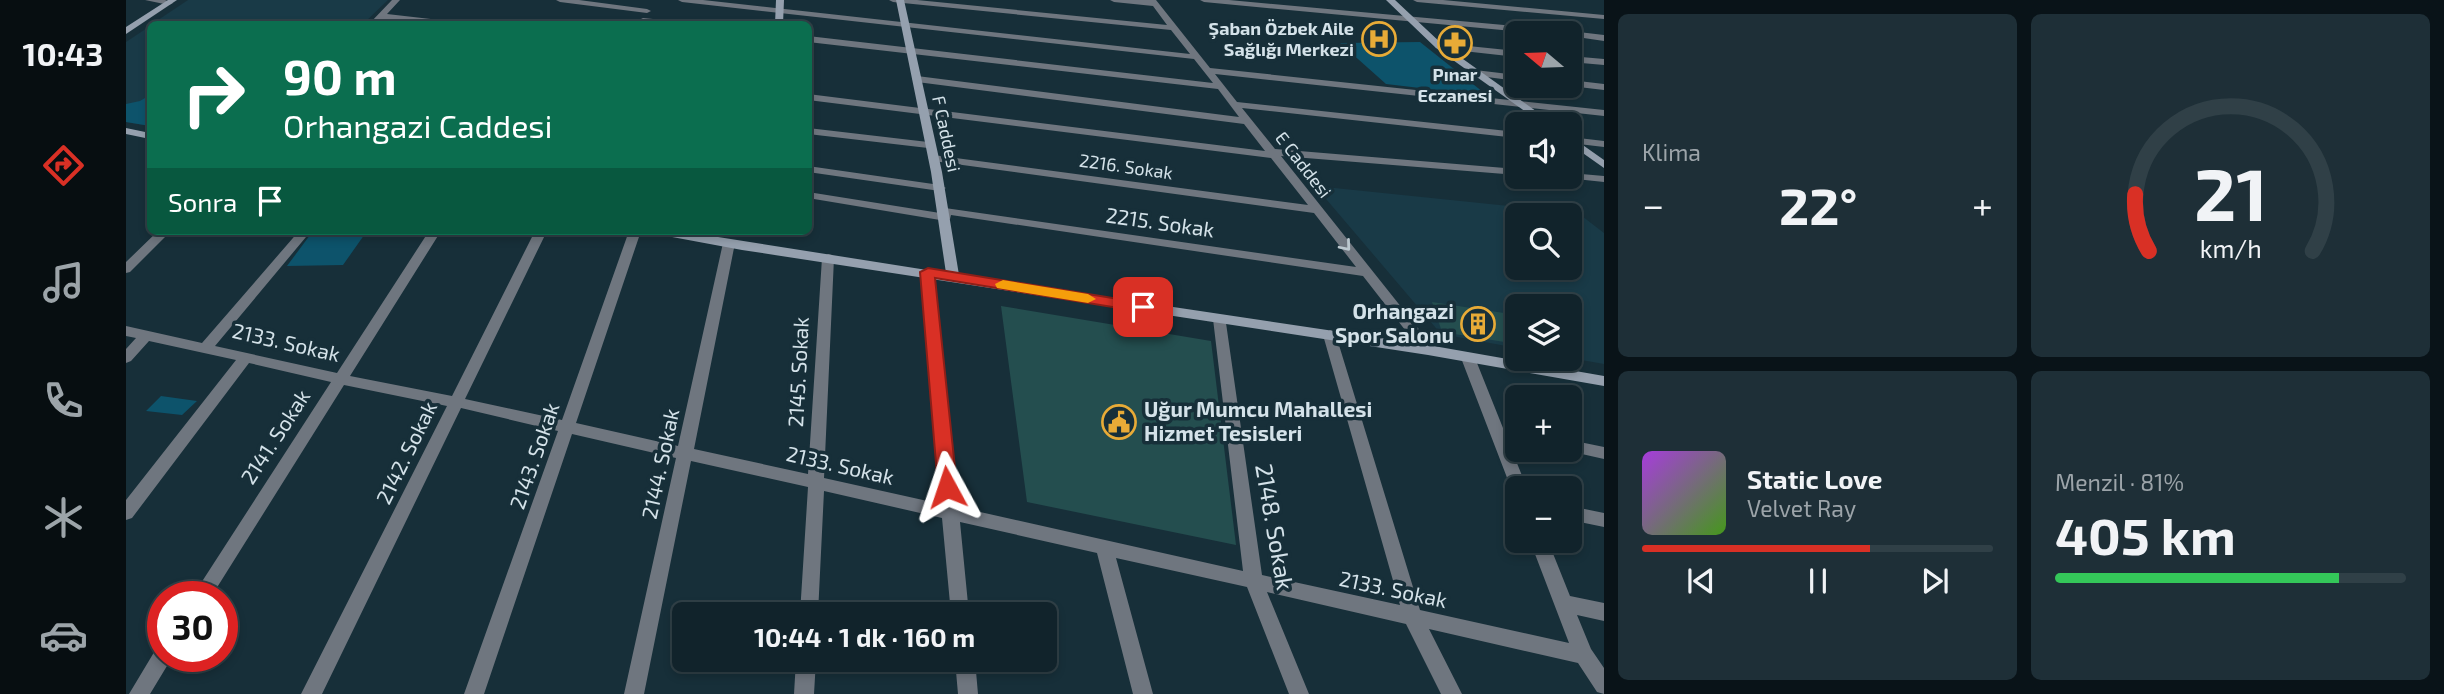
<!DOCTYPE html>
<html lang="tr">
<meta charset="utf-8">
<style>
body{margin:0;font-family:"Exo 2",sans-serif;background:#1e2f37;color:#f1f3f6;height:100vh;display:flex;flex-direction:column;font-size:26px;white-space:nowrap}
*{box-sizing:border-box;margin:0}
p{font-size:23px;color:#9ca4a9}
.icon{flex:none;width:38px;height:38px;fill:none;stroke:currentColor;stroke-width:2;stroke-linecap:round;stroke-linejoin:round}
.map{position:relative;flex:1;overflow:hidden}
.side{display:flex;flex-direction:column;gap:14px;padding:14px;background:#091318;width:840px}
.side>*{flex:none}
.banner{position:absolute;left:21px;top:21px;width:665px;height:214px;border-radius:10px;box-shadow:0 4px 10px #0003,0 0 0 2px #304047;background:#0b6e4f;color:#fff;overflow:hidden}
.needle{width:46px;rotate:289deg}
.buttons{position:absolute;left:1379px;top:21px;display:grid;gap:14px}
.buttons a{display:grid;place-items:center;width:77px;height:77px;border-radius:10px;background:#11232b;box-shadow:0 4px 10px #0003,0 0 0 2px #304047;font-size:35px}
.speed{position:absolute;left:21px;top:581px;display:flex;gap:14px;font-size:35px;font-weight:700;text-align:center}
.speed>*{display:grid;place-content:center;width:91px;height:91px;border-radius:50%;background:#11232b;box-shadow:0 4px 10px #0003,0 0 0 2px #304047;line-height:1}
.speed .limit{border:10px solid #d22;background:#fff;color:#111}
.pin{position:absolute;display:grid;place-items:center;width:60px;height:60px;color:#fff;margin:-30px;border-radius:14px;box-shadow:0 4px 10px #0006}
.me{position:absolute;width:77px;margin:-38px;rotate:355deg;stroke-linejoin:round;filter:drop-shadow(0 0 5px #0008)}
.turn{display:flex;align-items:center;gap:24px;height:147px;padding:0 21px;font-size:32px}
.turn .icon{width:91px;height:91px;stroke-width:2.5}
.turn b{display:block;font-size:49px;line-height:60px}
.then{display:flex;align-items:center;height:66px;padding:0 21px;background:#0003;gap:14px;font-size:26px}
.big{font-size:52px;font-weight:700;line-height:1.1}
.side .tile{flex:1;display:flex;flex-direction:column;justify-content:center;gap:10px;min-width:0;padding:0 24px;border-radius:10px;background:#1e2f37}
.side .dial{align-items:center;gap:0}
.dial svg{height:182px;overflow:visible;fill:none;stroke:#304047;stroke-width:7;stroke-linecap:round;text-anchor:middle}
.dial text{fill:#f1f3f6;stroke:none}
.song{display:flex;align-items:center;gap:21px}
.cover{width:84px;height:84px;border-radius:10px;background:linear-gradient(135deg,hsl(280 70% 55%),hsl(100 70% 35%))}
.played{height:7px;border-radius:4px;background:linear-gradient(90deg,#d93025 65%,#304047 65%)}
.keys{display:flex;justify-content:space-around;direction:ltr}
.heat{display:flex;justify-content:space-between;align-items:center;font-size:38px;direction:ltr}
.charge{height:10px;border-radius:5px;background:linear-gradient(90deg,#34c759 81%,#304047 0)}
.side .tiles{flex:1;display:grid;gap:14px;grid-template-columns:repeat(2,1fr)}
.trip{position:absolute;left:546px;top:602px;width:385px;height:70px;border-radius:10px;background:#11232b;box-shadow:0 4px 10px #0003,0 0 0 2px #304047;font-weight:700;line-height:70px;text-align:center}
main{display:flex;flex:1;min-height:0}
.dock{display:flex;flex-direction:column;width:126px;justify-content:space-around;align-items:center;background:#070e11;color:#9ca4a9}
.dock .icon{width:49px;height:49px}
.dock .selected{color:#d93025}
.dock b{font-size:32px;color:#f1f3f6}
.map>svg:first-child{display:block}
.built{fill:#193a47;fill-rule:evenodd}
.green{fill:#0d536b}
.building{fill:#244e4f}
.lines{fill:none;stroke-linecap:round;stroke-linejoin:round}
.street{fill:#6f767f;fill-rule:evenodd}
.secondary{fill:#95a0ae;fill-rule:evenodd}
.oneway{stroke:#bbc7ce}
.route{fill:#d93025;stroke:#8d1f18;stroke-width:2}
.slow{fill:#f59e0b}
.labels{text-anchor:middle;stroke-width:7;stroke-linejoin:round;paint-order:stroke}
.far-poi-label{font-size:18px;font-weight:bold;fill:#d4e2e9;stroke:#172f39;text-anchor:end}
.far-street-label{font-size:18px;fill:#d4e2e9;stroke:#172f39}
.street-label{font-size:21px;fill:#d4e2e9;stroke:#172f39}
.poi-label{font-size:21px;font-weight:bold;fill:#d4e2e9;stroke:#172f39;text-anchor:end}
.near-street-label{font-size:24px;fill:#d4e2e9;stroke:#172f39}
</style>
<main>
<nav class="dock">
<b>10:43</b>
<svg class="icon selected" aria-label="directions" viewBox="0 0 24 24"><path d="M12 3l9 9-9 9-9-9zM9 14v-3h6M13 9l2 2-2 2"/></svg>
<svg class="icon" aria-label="music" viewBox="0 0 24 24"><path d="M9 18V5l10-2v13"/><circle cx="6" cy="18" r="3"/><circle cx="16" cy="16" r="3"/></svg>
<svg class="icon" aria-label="phone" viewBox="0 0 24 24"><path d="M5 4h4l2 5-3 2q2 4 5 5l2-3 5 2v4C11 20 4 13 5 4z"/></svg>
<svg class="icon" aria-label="climate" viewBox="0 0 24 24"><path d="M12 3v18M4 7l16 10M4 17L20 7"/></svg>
<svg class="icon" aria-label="car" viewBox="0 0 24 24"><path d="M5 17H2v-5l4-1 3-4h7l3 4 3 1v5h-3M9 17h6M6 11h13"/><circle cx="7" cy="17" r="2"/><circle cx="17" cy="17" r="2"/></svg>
</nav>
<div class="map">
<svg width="1478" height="694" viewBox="0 0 1478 694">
<rect width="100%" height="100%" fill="#172f39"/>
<path class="built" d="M62,0H262L237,24H26Z
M24,26V126L0,122V42Z
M1189,186L1452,213L1478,233V364L1444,358V306H1391V348L1315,334ZM1391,215H1444V268H1391Z"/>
<path class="green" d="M1294,42L1362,96L1260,84L1214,43Z
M24,95V126L0,122V104L14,101Z
M187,231H241L217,265L161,266Z
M35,396L71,401L56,415L20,411Z"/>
<path class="building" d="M1306,302L1391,315V344L1316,332Z
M875,306L1085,341L1110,545L901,502Z"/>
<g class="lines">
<path class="street" d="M19,0H39L47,3L43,5Z
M266,0H274L261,14L331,22L335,24H312L257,19L251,24H243Z
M430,0H453L521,9L525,11L521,13L434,2Z
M552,0H577L1064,54L1045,30L767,2L763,0H791L1041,25L1027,6L988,2L984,0H1030L1084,68L1478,110V116L1089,74L1111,102L1391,132V138L1116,108L1149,149L1391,169V175L1155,156L1307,347L1309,350L1307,353H1297L1237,276L825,215L824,219L820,221L682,198V192L814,213L815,209L819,208L1230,267L1188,213L807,161L802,158L807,155L1182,205L1145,158L682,100V94L1139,151L1118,124L791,82L786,79L791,76L1113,117L1092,89L682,42V36L1087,83L1068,59L556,2Z
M1074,0H1103L1432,30L1436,33H1408L1078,2Z
M1287,0H1317L1478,15V19L1291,2Z
M517,18L557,22L561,24L514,22L513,20Z
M1444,31L1478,35V41L1444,36V33H1440Z
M1313,43L1391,51V57L1310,48L1309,46Z
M1444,56L1478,59V65L1444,62Z
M1349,70L1391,75V81L1346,75V71Z
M1444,80L1478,84V90L1444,86Z
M682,128L802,142L807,145L802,148L682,134Z
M1444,137L1478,141V147L1444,143Z
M682,166L814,185L820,188L814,191L682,172Z
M1444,173L1478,176V182L1440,178L1439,177H1444Z
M32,231H45L4,272L0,273V262Z
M173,231H185L89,346L211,373L303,231H315L224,376L326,396L409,231H421L339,399L436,420L503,231H515L450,423L552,446L597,243L599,240H607L609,243L568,449L682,474L696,258L702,254L706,255L708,258L698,478L815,504L795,273L797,270H805L832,507L1117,571L1087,319L1089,316H1099L1136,575L1274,605L1197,335L1204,330L1209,332L1294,610L1443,643L1404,541H1422L1444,596L1478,603V621L1451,615L1465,649L1478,668V694L1471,692L1452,663L1303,629L1336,694H1315L1280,624L1141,592L1183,694H1163L1121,587L990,558L1027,694H1007L971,553L834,522L843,614H825L816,518L698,491L692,614H674L682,487L565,461L518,694H498L550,458L446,434L358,694H338L432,431L335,408L196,694H175L321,406L218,385L85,597H66L205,382L123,363L6,518L0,520V500L110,360L23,341L5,361L0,363V349L10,338L0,336V326L76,343Z
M1342,353L1349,358L1377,428L1391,431V443L1382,441L1401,488H1391V494L1387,493L1385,488L1335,358Z
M1444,440L1478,447V459L1438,450H1444Z
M1444,506L1478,513V527L1444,520Z
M37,647V656H47L24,694H3L30,649Z
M670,660H690L688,694H668Z
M829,660H849L852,694H832Z"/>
<path class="secondary" d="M42,0H51L0,34V27Z
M650,0H658L657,24H649Z
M770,0H778L816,172L833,275L1302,345L1478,376V386L1302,355L616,250L530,234L528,231H554L820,273L805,172Z
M1260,0H1269L1316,44L1428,124H1417L1310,48Z
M0,128L24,133V139L0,134Z
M1444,136L1478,160V168L1444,144Z"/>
</g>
<defs><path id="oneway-chevron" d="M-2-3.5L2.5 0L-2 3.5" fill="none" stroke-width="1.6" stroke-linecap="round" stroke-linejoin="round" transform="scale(1.75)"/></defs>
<use class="oneway" href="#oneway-chevron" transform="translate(1220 246) rotate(50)"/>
<path class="route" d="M802,268L1017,303L1024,307L1017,312L809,278L831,487L828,493L821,495L815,493L812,487L794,272Z"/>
<path class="slow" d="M877,280L962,294L970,299L962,303L871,288L869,284Z"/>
<defs>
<g id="hospital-ring" transform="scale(1.75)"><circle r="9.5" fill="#172f39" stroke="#e8ab37" stroke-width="1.5"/><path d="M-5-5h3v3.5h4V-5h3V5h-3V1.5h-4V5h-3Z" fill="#e8ab37"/></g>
<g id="pharmacy-ring" transform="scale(1.75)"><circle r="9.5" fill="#172f39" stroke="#e8ab37" stroke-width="1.5"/><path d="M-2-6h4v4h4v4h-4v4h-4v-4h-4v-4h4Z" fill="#e8ab37"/></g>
<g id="building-ring" transform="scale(1.75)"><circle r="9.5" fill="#172f39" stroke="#e8ab37" stroke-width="1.5"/><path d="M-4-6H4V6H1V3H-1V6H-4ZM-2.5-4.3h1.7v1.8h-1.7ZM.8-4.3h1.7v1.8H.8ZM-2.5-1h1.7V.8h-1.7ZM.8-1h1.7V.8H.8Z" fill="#e8ab37"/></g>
<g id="civic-ring" transform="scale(1.75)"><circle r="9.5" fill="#172f39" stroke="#e8ab37" stroke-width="1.5"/><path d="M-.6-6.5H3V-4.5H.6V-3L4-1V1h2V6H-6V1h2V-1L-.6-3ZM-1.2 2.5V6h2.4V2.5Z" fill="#e8ab37"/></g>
</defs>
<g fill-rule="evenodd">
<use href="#hospital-ring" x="1253" y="39"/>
<use href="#pharmacy-ring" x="1329" y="43"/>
<use href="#building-ring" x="1352" y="324"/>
<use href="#civic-ring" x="993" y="422"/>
</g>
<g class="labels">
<g class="far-poi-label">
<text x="1228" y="35">Şaban Özbek Aile<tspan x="1228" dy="21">Sağlığı Merkezi</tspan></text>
<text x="1329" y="81" text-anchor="middle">Pınar<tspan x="1329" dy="21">Eczanesi</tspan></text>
</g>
<g class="far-street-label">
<text transform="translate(820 134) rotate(78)" y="6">F Caddesi</text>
<text transform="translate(1177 165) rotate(52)" y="6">E Caddesi</text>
<text transform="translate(1000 167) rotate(8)" y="6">2216. Sokak</text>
</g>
<g class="street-label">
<text transform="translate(1034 223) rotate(8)" y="7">2215. Sokak</text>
<text transform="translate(160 343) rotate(13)" y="7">2133. Sokak</text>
<text transform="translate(673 372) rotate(-87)" y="7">2145. Sokak</text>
<text transform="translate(150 437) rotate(-57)" y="7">2141. Sokak</text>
<text transform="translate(281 453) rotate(-64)" y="7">2142. Sokak</text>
<text transform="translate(409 456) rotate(-71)" y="7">2143. Sokak</text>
<text transform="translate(535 464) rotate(-78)" y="7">2144. Sokak</text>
<text transform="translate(714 466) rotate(13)" y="7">2133. Sokak</text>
<text transform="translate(1267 590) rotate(12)" y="7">2133. Sokak</text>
</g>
<g class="poi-label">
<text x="1328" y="319">Orhangazi<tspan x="1328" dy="24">Spor Salonu</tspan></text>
<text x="1018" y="417" text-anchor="start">Uğur Mumcu Mahallesi<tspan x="1018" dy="24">Hizmet Tesisleri</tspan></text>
</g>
<g class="near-street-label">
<text transform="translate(1148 527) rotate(80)" y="8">2148. Sokak</text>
</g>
</g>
</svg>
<div class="buttons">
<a><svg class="needle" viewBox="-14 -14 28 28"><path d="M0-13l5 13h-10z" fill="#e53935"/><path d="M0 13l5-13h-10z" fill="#9ca4a9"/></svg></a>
<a><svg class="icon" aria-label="sound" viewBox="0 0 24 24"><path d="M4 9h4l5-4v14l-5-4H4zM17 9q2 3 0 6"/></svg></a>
<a><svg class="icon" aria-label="search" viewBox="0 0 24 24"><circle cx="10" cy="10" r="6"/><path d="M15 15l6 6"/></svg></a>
<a><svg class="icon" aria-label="layers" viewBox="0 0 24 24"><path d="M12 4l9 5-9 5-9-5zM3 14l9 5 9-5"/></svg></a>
<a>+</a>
<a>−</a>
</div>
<div class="speed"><div class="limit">30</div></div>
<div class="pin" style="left:1017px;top:307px;background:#d93025"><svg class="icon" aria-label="arrive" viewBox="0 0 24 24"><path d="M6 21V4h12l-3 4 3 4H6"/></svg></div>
<svg class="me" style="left:821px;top:487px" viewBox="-20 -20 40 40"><path d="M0-17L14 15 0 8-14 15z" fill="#d93025" stroke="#fff" stroke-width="4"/></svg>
<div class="trip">10:44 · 1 dk · 160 m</div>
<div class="banner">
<div class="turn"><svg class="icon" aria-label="right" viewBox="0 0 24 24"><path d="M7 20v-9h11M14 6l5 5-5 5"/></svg><div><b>90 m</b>Orhangazi Caddesi</div></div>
<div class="then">Sonra<svg class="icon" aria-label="arrive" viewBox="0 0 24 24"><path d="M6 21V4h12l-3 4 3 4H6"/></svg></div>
</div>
</div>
<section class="side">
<div class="tiles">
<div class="tile"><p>Klima</p>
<div class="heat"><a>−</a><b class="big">22°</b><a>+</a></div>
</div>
<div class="tile dial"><svg viewBox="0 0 100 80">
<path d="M14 69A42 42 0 1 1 86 69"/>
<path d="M14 69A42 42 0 0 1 8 44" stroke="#d93025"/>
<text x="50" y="56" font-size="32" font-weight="700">21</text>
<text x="50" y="72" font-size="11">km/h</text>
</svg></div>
<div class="tile">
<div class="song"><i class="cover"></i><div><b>Static Love</b><p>Velvet Ray</p></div></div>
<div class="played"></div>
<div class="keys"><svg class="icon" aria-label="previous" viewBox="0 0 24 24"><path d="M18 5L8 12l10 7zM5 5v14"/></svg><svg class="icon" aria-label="pause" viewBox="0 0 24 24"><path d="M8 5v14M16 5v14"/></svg><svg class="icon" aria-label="next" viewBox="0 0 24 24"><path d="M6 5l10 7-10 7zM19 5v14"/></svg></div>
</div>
<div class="tile"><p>Menzil · 81%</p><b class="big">405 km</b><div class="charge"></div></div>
</div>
</section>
</main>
